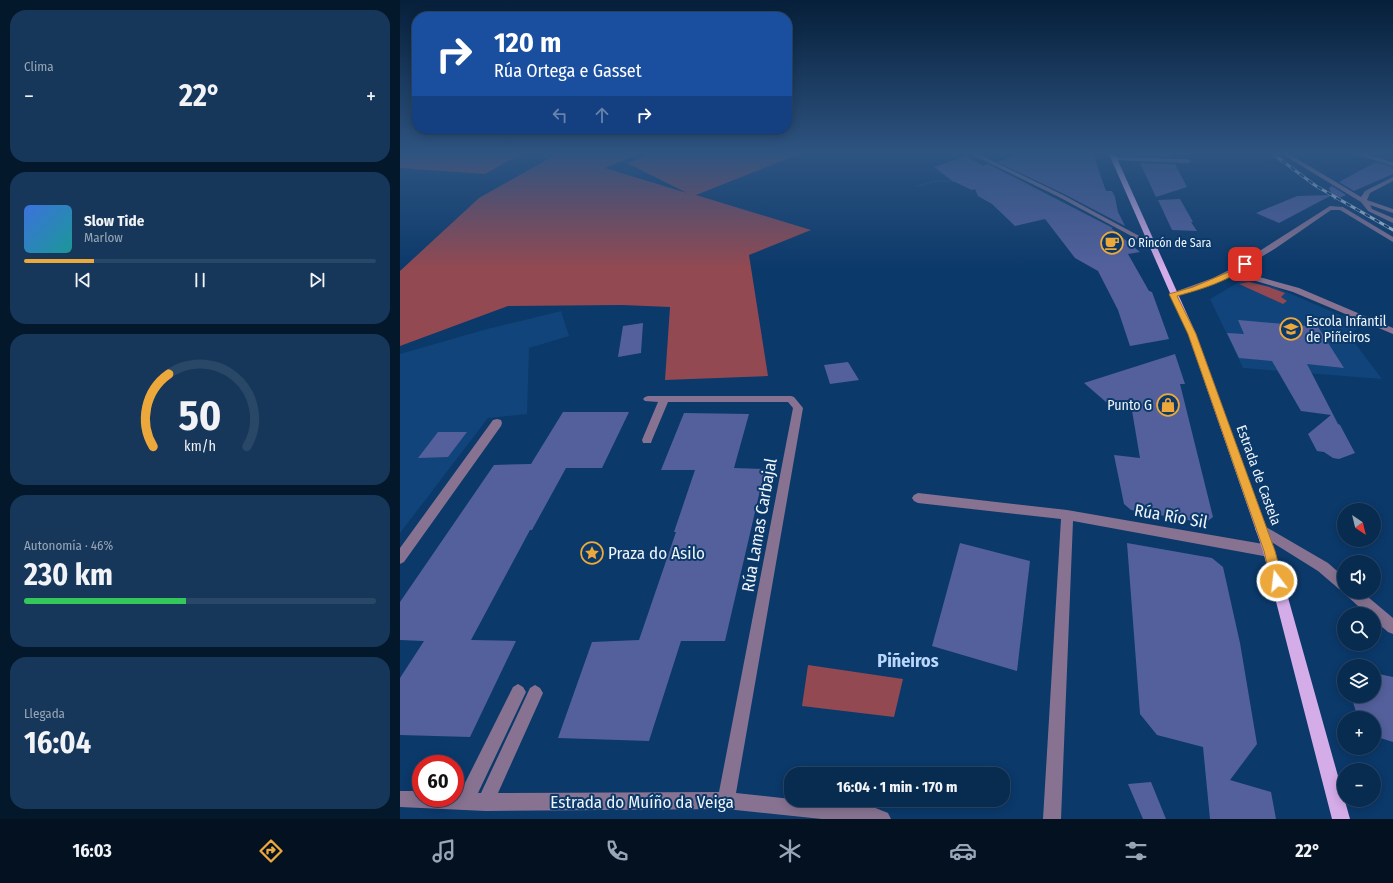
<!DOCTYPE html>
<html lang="es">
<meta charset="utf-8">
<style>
body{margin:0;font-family:"Fira Sans Condensed",sans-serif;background:#16375a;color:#f1f3f6;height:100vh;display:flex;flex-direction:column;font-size:15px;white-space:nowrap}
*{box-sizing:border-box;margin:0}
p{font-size:13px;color:#98a7b7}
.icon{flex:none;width:22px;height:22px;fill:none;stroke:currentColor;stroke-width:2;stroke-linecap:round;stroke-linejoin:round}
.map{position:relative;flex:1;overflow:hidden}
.panel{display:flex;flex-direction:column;gap:10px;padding:10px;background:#04182c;width:400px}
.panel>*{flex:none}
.top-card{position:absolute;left:12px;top:12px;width:380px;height:122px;border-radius:16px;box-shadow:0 2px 10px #0003,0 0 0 1px #294767;background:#1a4fa0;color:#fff;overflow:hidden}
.needle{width:26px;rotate:145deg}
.controls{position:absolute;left:937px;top:503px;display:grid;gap:8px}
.controls a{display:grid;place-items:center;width:44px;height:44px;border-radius:50%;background:#082b50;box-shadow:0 2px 10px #0003,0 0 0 1px #294767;font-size:20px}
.speed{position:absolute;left:12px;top:755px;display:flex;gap:8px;font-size:20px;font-weight:700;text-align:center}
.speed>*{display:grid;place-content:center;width:52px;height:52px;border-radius:50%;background:#082b50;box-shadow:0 2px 10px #0003,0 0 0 1px #294767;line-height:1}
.speed .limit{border:6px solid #d22;background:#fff;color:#111}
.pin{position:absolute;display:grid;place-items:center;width:34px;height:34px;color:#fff;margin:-17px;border-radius:8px;box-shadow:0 2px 6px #0006}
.me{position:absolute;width:44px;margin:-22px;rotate:345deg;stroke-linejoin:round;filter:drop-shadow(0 0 3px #0008)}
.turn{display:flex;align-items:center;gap:14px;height:84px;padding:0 16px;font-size:18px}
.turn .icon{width:52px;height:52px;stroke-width:2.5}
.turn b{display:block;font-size:28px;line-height:34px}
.lanes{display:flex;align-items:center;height:38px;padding:0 16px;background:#0003;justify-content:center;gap:20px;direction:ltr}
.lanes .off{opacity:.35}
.big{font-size:30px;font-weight:700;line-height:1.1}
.panel .card{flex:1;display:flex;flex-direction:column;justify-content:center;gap:6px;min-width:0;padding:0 14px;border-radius:16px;background:#16375a}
.panel .dial{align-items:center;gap:0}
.dial svg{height:104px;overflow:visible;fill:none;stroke:#294767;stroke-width:7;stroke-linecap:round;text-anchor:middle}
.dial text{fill:#f1f3f6;stroke:none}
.song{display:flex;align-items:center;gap:12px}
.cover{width:48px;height:48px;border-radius:6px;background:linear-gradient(135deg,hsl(220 70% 55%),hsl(180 70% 35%))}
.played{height:4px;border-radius:2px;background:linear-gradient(90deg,#eda83c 20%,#294767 20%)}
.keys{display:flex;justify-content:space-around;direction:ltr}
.heat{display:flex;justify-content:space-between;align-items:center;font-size:22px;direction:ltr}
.charge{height:6px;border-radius:3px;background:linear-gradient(90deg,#34c759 46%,#294767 0)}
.trip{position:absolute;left:384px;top:767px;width:226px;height:40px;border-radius:16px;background:#082b50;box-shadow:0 2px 10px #0003,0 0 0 1px #294767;font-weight:700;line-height:40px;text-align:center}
.dock{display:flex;height:64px;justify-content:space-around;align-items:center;background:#031120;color:#98a7b7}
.dock .icon{width:28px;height:28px}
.dock .selected{color:#eda83c}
.dock b{font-size:18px;color:#f1f3f6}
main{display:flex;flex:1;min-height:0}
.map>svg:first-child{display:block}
.built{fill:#11447a}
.green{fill:#934951}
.building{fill:#54609c}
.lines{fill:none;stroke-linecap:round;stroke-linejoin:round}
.path{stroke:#607fa0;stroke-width:1.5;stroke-dasharray:0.5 2;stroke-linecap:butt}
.minor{fill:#877391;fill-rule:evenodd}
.major{fill:#d4ace8;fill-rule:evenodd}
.rail-casing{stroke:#c1cedd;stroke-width:3}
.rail{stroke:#0b396a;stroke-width:2;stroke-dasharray:5.5;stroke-linecap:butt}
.route{fill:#eda83c;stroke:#9a6d27}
.labels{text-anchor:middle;stroke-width:4;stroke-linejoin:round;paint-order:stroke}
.far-poi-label{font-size:12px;fill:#eff4fa;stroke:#0b396a;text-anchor:start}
.poi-label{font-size:14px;fill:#eff4fa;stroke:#0b396a;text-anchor:start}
.street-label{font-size:14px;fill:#eff4fa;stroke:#0b396a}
.near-street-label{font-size:17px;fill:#eff4fa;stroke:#0b396a}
.near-poi-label{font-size:17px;fill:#eff4fa;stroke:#0b396a;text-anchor:start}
.near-neighbourhood-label{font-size:18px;font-weight:bold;fill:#bad7fb;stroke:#0b396a}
</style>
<main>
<section class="panel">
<div class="card"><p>Clima</p>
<div class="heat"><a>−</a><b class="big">22°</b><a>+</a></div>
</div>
<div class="card">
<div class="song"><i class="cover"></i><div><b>Slow Tide</b><p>Marlow</p></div></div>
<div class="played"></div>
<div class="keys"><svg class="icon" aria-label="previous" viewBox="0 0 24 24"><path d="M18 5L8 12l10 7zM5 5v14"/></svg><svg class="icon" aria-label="pause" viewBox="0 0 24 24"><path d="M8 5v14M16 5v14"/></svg><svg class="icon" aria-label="next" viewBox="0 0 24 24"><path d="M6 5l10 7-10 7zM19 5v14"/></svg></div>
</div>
<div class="card dial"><svg viewBox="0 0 100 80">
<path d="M14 69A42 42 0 1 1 86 69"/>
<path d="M14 69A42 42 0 0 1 26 13" stroke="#eda83c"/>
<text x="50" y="56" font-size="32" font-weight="700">50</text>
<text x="50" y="72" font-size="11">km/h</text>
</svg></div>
<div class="card"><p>Autonomía · 46%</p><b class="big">230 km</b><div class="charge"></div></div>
<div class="card"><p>Llegada</p><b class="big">16:04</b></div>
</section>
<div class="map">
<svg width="993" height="819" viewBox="0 0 993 819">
<rect width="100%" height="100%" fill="#0b396a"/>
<path class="built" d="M846,281L875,287L963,325L948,334L982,379L843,368L810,299L839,282Z
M161,311L169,336L129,348L127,414L88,418L0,533V354L87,329Z"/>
<path class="green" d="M0,154H121L85,174L0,168Z
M157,154H238L205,168L287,193L227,163L254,154H399L296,195L411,230L349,255L368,376L265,380L270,307L222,305L108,306L0,346V271L79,198Z
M849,282L869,287L885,293L881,297L887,301L883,304L839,284Z
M408,665L503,679L494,717L402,706Z"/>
<path class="building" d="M623,154H693L706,191H712L715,197L718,212L725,226L664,194L597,162Z
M736,154H770L772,157L737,156Z
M566,156L583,166L588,164L713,228H711L740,252L728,254L749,291L752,292L769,339L730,346L718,310L698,271L675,258L645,219L615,226L592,204L578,196L575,189L572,190L551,180L534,167Z
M976,162L993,167V174L954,191L939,182Z
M740,163L775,164L787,187L756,197Z
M932,186L946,195L934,200L929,188Z
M932,195L879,223L856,213L897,196Z
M780,199L793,222H791L797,231L772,230L758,200Z
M838,320L918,327L944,368L907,364L938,424L940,425L955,453L939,459L933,458L924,452L917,451L908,434L931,415L901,411L872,361L839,358L827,333L844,334Z
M243,323L241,353L218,357L223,326Z
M775,354L785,384H780L813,517L805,523L731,510L724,504L714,455L740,458L730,399L713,408L684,383Z
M448,362L459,380L430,384L424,365Z
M163,412H229L202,468H166L132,530H130L71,640L116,641L70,737L0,735V678L24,641L0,640V602L94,465L131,464Z
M284,413L349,414L334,468L365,469L325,641H281L249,741L158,738L192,642L239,640L276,532H274L295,470H261Z
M38,432H67L48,457L18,458Z
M560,543L630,561L617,671L532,646Z
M727,543L812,558L823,567L840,643L857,744L830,780L871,792L876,819H810L803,747L757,735L740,714Z
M974,673L993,677V742L974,736V718H958L951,696H974Z
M751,782L766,819H743L728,784Z"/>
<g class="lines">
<path class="path" d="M518,186L536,181L586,182L594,178"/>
<path class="minor" d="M571,154H578L663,195L756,245L750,246L659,197Z
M882,154H889L961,197L965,191L993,177V181L970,193L967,200L993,209V213L970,205L972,209L993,218V223L968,211L961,202Z
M955,154H964L993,162V166Z
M714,157L788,159L791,161L788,163L712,160L711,159Z
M930,206L943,207L993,237V242L940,210H931L876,248L838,271L899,288L993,328V334L893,292L832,274L797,289L773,296L769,294L813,278L833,268Z
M248,396H391L394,397L403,408L336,793L391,799V800L473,807L488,813L491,819H422L326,809L86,811L0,807V791H21V798H55V792L60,793L113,687L118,684L123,687L126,692L78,793H81L130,688L135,685L140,688L143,693L98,793L319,792L393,408L388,402H268L252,440L251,443H243L242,440L258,402L245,401L243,399L245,397Z
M97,419L101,420L102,423L101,426L4,562L0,564V548L93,420Z
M518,493L667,510L869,545L873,547L875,551L873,555L869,557L673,521L661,819H643L661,519L518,503L514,501L512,498L514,495Z
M861,524L928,563L944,577V591L939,589L918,571L857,533L855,529L857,525Z
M945,592H962L993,618V634L988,632L974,620V614H967L947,596Z"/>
<path class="major" d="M709,154H715L796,334L875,551L950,819H932L863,551L788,334Z"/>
<g class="rail-casing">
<path id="rail" d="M873,154L916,186L993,230"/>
</g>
<use href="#rail" class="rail"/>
</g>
<linearGradient id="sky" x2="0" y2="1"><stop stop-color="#061f3a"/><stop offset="0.57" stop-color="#2e5481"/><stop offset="1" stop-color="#2e5481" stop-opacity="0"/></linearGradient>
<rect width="993" height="269" fill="url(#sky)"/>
<path class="route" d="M843,263L849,264C833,280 799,290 777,296L796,334L875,551L883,581L882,585L877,587L873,585L871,581L864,551L788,334L769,294L793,287L831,271Z"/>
<defs>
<g id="cafe-ring" transform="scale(1.15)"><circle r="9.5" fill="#0b396a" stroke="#eda83c" stroke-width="1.5"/><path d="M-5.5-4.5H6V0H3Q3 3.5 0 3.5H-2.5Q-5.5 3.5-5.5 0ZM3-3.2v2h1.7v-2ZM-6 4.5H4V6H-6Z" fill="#eda83c"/></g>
<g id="school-ring" transform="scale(1.15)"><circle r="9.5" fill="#0b396a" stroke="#eda83c" stroke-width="1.5"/><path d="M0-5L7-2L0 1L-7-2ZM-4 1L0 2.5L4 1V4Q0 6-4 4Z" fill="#eda83c"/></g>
<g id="shop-ring" transform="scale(1.15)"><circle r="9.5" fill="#0b396a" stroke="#eda83c" stroke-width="1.5"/><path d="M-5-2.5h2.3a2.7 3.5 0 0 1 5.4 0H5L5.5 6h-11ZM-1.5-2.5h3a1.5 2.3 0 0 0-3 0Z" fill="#eda83c"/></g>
<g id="sight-ring" transform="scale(1.15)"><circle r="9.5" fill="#0b396a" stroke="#eda83c" stroke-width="1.5"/><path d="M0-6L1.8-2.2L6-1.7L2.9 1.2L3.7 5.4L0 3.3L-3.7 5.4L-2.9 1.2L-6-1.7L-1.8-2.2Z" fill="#eda83c"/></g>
</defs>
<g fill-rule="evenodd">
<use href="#cafe-ring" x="712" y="243"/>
<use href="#school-ring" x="891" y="329"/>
<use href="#shop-ring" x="768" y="405"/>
<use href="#sight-ring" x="192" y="553"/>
</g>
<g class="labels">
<g class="far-poi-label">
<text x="728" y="247">O Rincón de Sara</text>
</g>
<g class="poi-label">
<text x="906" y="326">Escola Infantil<tspan x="906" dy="16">de Piñeiros</tspan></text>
<text x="752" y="410" text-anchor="end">Punto G</text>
</g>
<g class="street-label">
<text transform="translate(859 475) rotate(70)" y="5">Estrada de Castela</text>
</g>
<g class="near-street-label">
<text transform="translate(771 516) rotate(10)" y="6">Rúa Río Sil</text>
<text transform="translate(359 525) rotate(-80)" y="6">Rúa Lamas Carbajal</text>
<text x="242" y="808">Estrada do Muíño da Veiga</text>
</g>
<g class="near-poi-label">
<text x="208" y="559">Praza do Asilo</text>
</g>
<g class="near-neighbourhood-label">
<text x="508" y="667">Piñeiros</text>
</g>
</g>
</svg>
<div class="controls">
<a><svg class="needle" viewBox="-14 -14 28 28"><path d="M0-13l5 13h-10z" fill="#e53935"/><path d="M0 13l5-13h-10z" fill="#98a7b7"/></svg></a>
<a><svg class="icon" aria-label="sound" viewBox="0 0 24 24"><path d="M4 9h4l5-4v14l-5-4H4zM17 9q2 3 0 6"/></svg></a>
<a><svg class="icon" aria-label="search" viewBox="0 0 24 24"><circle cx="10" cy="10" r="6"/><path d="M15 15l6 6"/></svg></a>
<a><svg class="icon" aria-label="layers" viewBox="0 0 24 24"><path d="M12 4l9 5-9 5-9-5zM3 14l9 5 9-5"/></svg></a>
<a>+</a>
<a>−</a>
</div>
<div class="speed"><div class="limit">60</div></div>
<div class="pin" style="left:845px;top:264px;background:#d93025"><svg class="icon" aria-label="arrive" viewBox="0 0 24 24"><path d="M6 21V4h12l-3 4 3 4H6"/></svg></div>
<svg class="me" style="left:877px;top:581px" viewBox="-20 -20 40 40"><circle r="17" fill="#eda83c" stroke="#fff" stroke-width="3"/><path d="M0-11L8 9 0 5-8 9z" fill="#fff"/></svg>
<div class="trip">16:04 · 1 min · 170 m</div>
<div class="top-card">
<div class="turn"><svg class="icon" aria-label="right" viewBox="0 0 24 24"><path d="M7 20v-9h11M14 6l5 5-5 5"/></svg><div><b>120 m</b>Rúa Ortega e Gasset</div></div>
<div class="lanes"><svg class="icon off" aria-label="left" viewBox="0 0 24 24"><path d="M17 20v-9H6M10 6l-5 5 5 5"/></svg><svg class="icon off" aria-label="ahead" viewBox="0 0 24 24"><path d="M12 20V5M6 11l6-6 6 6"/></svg><svg class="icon" aria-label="right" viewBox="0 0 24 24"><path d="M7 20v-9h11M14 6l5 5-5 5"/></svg></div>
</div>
</div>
</main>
<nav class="dock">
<b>16:03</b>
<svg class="icon selected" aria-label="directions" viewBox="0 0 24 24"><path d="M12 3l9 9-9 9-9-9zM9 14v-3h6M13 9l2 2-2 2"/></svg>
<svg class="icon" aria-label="music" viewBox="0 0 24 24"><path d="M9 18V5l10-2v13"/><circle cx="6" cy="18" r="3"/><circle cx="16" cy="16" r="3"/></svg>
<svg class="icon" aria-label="phone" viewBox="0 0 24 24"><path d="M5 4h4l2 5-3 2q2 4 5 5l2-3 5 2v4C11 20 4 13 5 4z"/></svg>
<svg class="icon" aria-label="climate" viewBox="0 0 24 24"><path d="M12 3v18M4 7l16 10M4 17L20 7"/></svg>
<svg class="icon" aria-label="car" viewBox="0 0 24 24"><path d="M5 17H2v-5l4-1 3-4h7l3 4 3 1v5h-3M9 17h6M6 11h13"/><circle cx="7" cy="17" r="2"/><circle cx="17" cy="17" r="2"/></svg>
<svg class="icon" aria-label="filters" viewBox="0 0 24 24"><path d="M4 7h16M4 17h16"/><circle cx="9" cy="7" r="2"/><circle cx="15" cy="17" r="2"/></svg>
<b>22°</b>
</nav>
